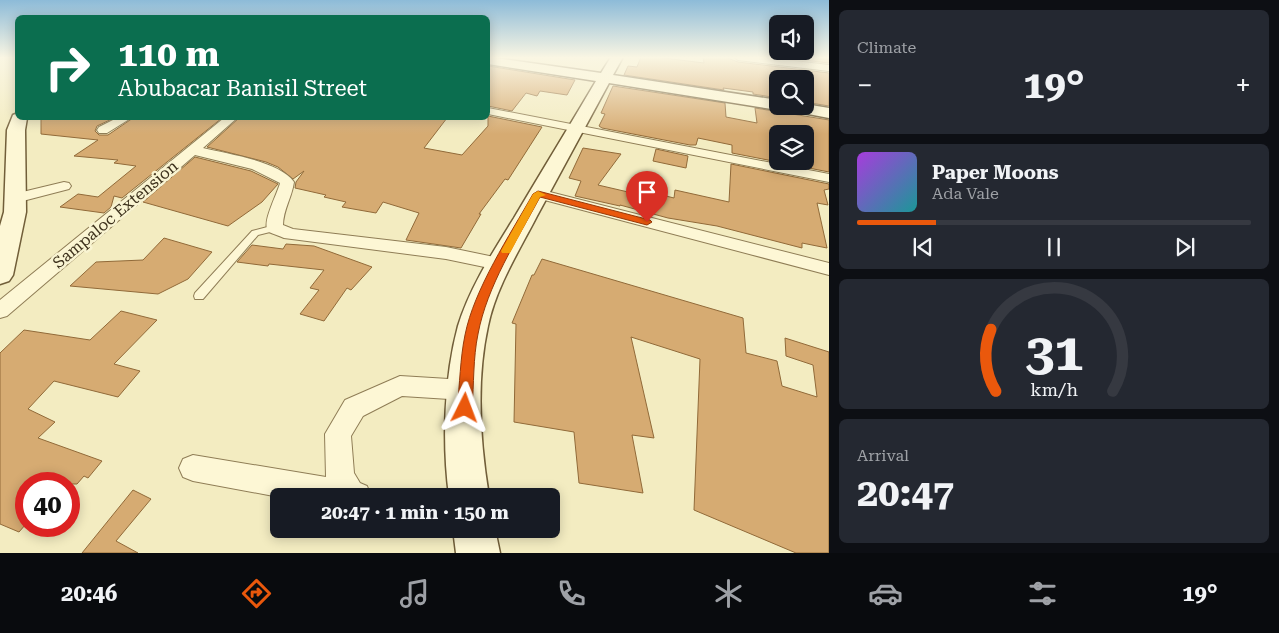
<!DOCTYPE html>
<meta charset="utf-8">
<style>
body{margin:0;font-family:"Roboto Serif",serif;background:#242831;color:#f1f3f6;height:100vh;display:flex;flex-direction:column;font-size:19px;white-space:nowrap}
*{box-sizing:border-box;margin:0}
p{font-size:16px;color:#9ea1a6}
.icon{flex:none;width:28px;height:28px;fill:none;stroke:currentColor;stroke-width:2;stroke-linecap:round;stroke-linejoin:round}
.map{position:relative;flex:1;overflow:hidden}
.drawer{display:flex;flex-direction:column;gap:10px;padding:10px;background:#0d0f14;width:450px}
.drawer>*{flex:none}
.hud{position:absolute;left:15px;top:15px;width:475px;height:105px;border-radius:8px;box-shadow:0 2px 12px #0003;background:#0b6e4f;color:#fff;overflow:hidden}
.fabs{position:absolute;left:769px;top:15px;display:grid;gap:10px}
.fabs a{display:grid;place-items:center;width:45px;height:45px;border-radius:8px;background:#171b24;box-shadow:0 2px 12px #0003;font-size:25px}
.speed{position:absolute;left:15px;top:472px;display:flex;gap:10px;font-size:25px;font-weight:700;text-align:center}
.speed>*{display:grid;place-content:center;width:65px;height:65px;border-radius:50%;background:#171b24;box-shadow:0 2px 12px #0003;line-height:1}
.speed .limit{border:8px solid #d22;background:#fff;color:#111}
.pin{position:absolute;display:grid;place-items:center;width:42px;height:42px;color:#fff;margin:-51px -21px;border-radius:50% 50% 50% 0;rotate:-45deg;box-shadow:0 0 5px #0007}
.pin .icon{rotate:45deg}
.me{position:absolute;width:55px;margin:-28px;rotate:3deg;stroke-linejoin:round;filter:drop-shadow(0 0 4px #0008)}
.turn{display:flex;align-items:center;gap:18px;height:105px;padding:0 20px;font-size:22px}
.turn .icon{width:65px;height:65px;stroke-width:2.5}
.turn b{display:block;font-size:35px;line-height:42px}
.big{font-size:38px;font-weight:700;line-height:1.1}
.drawer .widget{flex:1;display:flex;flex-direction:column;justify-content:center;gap:8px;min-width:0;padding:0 18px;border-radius:8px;background:#242831}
.drawer .dial{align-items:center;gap:0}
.dial svg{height:130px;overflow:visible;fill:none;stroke:#363941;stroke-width:7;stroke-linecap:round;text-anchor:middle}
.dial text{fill:#f1f3f6;stroke:none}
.song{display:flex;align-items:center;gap:15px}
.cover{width:60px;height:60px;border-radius:8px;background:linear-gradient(135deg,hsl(280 70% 55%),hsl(180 70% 35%))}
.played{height:5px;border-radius:2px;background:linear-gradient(90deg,#ea580c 20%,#363941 20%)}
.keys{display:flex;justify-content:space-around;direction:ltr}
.heat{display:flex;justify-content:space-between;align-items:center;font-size:28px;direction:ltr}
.trip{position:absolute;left:270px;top:488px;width:290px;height:50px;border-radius:8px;background:#171b24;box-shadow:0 2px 12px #0003;font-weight:700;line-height:50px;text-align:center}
.dock{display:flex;height:80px;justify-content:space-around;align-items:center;background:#090b0e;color:#9ea1a6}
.dock .icon{width:35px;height:35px}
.dock .on{color:#ea580c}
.dock b{font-size:22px;color:#f1f3f6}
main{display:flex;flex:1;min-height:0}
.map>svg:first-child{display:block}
.building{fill:#d6ab72;stroke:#916a39;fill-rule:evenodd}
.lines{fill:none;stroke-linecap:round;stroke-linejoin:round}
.lane-casing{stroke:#8f7d56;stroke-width:2}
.street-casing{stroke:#8f7d56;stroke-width:2}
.secondary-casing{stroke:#715e39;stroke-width:3}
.lane{fill:#fdf7d5;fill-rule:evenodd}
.street{fill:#fdf7d5;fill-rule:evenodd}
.secondary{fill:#fdf7d5;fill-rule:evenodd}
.route{fill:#ea580c;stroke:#983908}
.slow{fill:#f59e0b}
.labels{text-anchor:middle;stroke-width:5;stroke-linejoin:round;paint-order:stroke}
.street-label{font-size:16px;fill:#3d311c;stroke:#f9f4d2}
</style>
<main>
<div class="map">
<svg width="829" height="553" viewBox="0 0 829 553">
<rect width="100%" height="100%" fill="#f3ecc1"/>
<path class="building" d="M641,57H656L704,63L703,57H725L738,62L829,73V106L805,102V79H778V98L753,94V92L723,88L724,90L624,75L628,66L637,67Z
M776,57H829V63Z
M488,66L575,80L567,95L540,91L537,96L526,93L512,111L488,106Z
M613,86L725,103L726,117L757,123L755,108L829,120V172L732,153V145L698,138L696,145H690L602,128L599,126L605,114L601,113ZM778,134H805V161H778Z
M488,116L542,127L508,180L505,179L479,214H481L461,248L406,240L419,213L383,202L376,213L342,207L346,202L324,197L326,195L295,188L296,182L304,171L293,179L278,167L266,162L207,147L239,118H447L424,148L462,155L488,126Z
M41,118H114L97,126L95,131L99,135H108L133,118H222L122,198L114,196L111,207L104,213L60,207L78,194L98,197L136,166L114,163L118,160L74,156L98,140L41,134Z
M583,148L621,154L598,185L641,195L642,190L674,198L675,190L729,202L731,164L829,184V189L824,190L828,205L817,203L827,248L802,243V248L717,226L668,218L620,205V206L575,196L581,181L569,178Z
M656,149L688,156L686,168L653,161Z
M195,157L251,171L278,184L262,202L228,226L143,202Z
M164,238L212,252L188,279L158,294L70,286L96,262L143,260Z
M286,244L314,246L372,267L351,290L347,288L324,321L300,314L319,290L310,288L324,270L269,264L268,266L237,262L252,245L283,249Z
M542,259L743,318L746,353L777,361L782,386L817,397L813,365L786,356L785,338L829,352V553H796L694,510L700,359L631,337L654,438L632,435L643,493L579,483L574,432L514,422L516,324L512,323L532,275H534Z
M121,311L157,320L114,364L140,371L118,397L54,381L28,409L55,422L38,438L102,461L88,478L84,476L77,484H26V524L19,532L0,524V353L24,330L90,340Z
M133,490L151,499L116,541L138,553H82Z"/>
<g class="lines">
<g class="lane-casing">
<path id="lane" d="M275,225L278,226L279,228L278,230L258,235L203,299H195L194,296L195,293L252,231Z"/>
</g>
<g class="street-casing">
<path id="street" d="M734,57H760L829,65V71L738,60Z
M488,108L829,174V182L488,114Z
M117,118H131L107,133H99L97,130L99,127Z
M224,118H237L203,148C227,154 279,161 294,182C292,197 283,210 283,225L293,229L446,247L499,258L505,260L508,264L505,268L499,270L446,259L284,238C280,236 273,234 269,232C260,225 278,193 280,183L252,169L195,155L7,316L0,318V300Z
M64,182L69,183L71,186L69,189L15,203L10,201L7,198L10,195Z
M538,189L829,263V275L533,197L530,194L533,191Z
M400,376L465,380L473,383L477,390L473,397L465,400L402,396L363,416L351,436L354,473L360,483L367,486L371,496L279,497L193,481L183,477L179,468L183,459L193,455L326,477L325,434L345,400Z"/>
</g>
<g class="secondary-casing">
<path id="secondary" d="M488,57L601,73L611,57H623L613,75L778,100V106H805V104L829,108V118L782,109L778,110L609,83C585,127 561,172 537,216C519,251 496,287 488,326C476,381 480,442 489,496H449C442,443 444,378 458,326C470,287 493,252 514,218C541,172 569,127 596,81L488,64Z
M18,113V118H27L25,130L26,212L13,275L9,281L0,284V226L4,212L7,130L13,115Z
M453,529H495L500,553H456Z"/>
</g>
<use href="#lane" class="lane"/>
<use href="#street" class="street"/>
<use href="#secondary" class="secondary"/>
</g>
<linearGradient id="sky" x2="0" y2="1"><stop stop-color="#8dbbd8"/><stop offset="0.43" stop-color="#faf6e3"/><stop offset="1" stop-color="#faf6e3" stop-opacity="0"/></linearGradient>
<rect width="829" height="134" fill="url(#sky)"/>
<path class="route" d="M538,191L650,220L652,222L647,225L540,197C517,240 487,286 478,334C473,358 474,384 472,408L470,413L465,414L459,413L457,408C460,384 460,359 465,335C474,289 510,235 533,194Z"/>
<path class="slow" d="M538,191L546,195L540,197L510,253H502L501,251L533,194Z"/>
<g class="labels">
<g class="street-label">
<text transform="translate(115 214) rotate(-40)" y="6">Sampaloc Extension</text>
</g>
</g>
</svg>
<div class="fabs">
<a><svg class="icon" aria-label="sound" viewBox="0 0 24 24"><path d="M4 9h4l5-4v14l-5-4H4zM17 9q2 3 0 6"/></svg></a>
<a><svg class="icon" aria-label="search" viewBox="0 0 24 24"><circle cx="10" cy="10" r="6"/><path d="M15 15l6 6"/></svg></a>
<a><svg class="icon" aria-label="layers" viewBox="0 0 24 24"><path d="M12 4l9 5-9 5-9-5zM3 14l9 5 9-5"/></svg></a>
</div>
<div class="speed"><div class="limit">40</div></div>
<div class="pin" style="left:647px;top:222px;background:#d93025"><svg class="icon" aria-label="arrive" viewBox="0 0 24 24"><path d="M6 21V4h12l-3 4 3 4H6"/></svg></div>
<svg class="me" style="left:465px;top:408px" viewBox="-20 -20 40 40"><path d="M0-17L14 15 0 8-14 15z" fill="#ea580c" stroke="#fff" stroke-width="4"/></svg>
<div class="trip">20:47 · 1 min · 150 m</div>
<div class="hud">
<div class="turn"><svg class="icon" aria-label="right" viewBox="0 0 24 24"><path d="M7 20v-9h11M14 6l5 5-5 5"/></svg><div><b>110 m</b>Abubacar Banisil Street</div></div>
</div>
</div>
<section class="drawer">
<div class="widget"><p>Climate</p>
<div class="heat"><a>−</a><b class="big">19°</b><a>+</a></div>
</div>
<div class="widget">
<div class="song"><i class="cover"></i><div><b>Paper Moons</b><p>Ada Vale</p></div></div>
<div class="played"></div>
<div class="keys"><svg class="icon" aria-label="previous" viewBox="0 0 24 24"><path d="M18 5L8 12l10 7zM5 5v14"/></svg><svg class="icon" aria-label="pause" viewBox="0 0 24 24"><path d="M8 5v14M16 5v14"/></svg><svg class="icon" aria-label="next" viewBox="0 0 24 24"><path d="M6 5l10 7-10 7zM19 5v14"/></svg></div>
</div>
<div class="widget dial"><svg viewBox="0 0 100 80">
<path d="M14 69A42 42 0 1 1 86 69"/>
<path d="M14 69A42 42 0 0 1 11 31" stroke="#ea580c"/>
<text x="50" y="56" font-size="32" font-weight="700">31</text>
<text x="50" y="72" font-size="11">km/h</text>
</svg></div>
<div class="widget"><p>Arrival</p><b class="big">20:47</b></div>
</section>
</main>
<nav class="dock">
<b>20:46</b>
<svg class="icon on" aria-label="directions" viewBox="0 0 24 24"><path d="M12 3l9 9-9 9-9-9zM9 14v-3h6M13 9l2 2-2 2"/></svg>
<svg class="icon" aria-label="music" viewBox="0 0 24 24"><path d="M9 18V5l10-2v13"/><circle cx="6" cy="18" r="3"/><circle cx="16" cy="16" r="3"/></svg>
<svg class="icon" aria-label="phone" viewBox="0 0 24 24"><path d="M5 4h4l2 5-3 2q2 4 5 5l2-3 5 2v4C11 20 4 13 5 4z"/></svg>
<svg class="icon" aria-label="climate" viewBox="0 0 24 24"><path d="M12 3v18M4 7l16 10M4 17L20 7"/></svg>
<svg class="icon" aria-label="car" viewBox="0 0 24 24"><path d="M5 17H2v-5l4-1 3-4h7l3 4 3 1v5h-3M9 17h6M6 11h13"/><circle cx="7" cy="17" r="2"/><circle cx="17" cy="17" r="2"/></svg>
<svg class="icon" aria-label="filters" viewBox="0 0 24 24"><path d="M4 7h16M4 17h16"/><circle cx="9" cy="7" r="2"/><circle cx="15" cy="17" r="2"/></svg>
<b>19°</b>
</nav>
